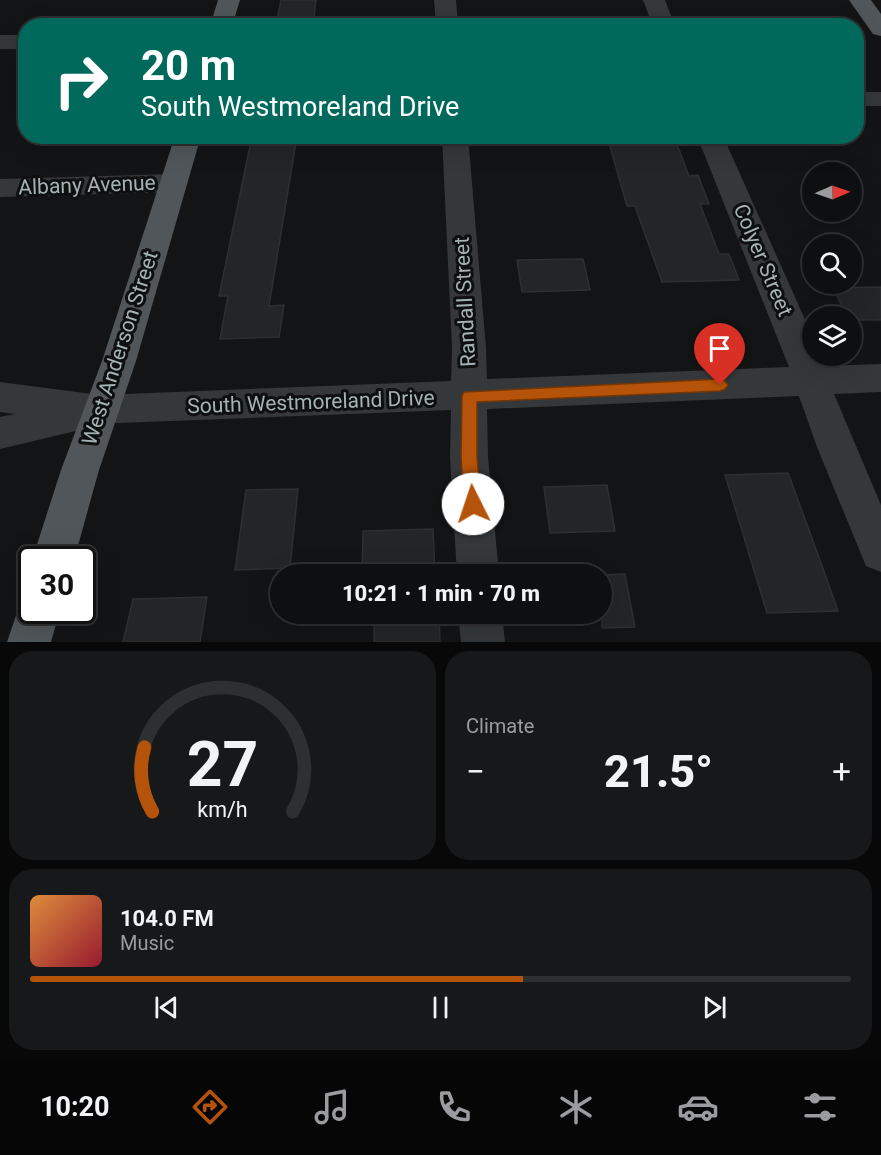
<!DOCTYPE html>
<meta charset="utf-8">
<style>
body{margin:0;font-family:Roboto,sans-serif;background:#171819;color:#f1f3f6;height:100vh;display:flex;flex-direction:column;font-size:22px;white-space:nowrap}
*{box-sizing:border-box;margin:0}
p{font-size:20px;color:#9b9c9f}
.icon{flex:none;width:33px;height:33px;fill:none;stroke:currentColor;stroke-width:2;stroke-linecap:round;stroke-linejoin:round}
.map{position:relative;height:642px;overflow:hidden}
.details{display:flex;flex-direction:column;gap:9px;padding:9px;background:#080809;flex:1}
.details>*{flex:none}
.top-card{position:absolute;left:18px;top:18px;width:846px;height:126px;border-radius:24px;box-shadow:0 6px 24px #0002,0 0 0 2px #2e2f30;background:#00695c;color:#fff;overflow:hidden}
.needle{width:39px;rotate:88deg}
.controls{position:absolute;left:802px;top:162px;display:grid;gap:12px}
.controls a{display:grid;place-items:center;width:60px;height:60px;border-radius:50%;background:#0e0f10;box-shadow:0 6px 24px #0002,0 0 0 2px #2e2f30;font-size:30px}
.speed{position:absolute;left:18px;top:546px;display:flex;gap:12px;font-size:30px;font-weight:700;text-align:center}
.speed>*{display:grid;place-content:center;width:78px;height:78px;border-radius:50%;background:#0e0f10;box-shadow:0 6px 24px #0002,0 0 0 2px #2e2f30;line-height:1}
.speed .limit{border:3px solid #111;border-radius:9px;background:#fff;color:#111}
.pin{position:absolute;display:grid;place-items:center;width:51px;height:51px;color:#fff;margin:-62px -26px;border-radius:50% 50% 50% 0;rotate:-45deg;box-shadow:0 0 6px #0007}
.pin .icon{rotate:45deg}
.me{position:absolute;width:66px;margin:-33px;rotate:356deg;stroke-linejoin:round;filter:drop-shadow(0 0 4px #0008)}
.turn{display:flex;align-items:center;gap:21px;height:126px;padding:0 24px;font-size:27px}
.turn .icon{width:78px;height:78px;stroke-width:2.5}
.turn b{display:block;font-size:42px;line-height:51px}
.big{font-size:45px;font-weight:800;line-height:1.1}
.details .widget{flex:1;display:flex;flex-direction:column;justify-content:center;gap:9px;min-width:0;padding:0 21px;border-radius:24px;background:#171819}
.details .dial{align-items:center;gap:0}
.dial svg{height:156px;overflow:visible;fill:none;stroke:#2e2f30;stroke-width:7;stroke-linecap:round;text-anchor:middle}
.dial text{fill:#f1f3f6;stroke:none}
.song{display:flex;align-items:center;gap:18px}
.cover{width:72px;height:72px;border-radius:9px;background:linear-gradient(135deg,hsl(30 70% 55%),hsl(350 70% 35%))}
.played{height:6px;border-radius:3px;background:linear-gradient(90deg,#b45309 60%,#2e2f30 60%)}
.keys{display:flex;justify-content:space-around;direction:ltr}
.heat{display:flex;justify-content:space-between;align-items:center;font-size:33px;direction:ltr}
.details .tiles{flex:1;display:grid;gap:9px;grid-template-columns:1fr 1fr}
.widget:last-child{grid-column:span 2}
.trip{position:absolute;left:270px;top:564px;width:342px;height:60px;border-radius:30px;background:#0e0f10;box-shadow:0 6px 24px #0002,0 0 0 2px #2e2f30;font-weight:800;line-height:60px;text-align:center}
.dock{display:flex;height:96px;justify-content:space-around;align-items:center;background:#060606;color:#9b9c9f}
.dock .icon{width:42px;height:42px}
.dock .current{color:#b45309}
.dock b{font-size:27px;color:#f1f3f6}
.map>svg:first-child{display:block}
.building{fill:#232526;stroke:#2d2f31;stroke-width:1.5}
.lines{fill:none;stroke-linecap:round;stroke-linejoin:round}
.minor{fill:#34383a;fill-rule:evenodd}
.major{fill:#505659;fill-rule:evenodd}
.route{fill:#b45309;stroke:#753606;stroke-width:1.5}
.labels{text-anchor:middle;stroke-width:6;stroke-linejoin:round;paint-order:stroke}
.street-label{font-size:21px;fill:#a4b2b6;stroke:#0e0f10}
</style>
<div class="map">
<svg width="881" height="642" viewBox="0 0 881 642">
<rect width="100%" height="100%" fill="#131415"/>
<path class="building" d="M281,0H316L313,26H276Z
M252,136H297L269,306L284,305L279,337L220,339L228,296H219Z
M607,136H674L689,176L698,175L709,204H700L719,254H729L739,280L662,282L635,206H627Z
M583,259L590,290L522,292L517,260Z
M881,287V320H852V316H847L833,288Z
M788,473L820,560L838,611L767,613L725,475Z
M607,485L615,531L550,533L544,487Z
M298,489L290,568L235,570L246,490Z
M433,529L435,574H362L363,531Z
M625,574L635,627L602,628V575Z
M207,597L200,642H123L133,599Z
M374,614H439L440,642H374Z"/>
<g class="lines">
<path class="minor" d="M434,0H456L458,26H436Z
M643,0H665L675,26H653Z
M0,35H26V49H0Z
M856,92H881V106H856Z
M442,136H468L486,348L487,379L789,367L697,136H723L807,324L813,340V356H819L823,366L881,364V392L834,394L881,505V572L866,566L817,447L799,396L487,409L488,457L499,574H457L450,457L451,410L94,424L80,430L0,449V417L15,414L0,412V382L100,395L451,381L452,348Z
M173,174L183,177L187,183L183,189L173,192L0,197V179Z
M458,614H502L505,642H461Z"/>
<path class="major" d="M218,0H240L232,26H210Z
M849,0H871L881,14V36L873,34Z
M175,136H201L136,361L99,470L74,560H32L61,470L102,361Z
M32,591V610H60L51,642H7L23,595Z"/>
</g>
<path class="route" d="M720,379L725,381L728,385L725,389L720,391L477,402V457L481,504L478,509L473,511L467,509L464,504L461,457L462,396L464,392Z"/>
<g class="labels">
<g class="street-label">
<text transform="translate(87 185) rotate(-2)" y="7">Albany Avenue</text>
<text transform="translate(763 260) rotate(67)" y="7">Colyer Street</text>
<text transform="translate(465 302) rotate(-93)" y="7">Randall Street</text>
<text transform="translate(120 348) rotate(-72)" y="7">West Anderson Street</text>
<text transform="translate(311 402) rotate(-2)" y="7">South Westmoreland Drive</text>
</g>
</g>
</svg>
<div class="controls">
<a><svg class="needle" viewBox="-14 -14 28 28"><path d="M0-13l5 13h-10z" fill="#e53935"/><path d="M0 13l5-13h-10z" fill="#9b9c9f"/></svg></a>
<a><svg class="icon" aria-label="search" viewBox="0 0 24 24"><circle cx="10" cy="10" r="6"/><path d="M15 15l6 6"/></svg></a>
<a><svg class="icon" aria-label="layers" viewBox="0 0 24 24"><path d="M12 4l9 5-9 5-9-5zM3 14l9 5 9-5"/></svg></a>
</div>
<div class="speed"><div class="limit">30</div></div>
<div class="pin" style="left:720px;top:385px;background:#d93025"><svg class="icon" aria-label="arrive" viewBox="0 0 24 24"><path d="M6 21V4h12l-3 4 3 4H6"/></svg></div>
<svg class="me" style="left:473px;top:504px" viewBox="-20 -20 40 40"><circle r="19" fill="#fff"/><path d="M0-13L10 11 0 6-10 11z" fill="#b45309"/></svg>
<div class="trip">10:21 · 1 min · 70 m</div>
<div class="top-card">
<div class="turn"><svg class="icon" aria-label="right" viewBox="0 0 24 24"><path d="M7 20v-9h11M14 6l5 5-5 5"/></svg><div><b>20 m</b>South Westmoreland Drive</div></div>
</div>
</div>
<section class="details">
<div class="tiles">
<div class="widget dial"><svg viewBox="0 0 100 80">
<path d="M14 69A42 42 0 1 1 86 69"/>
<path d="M14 69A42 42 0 0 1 10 36" stroke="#b45309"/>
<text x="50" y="56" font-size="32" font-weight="700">27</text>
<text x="50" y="72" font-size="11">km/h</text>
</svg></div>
<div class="widget"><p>Climate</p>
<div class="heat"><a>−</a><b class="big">21.5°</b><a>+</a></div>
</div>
<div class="widget">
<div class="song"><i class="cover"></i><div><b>104.0 FM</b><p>Music</p></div></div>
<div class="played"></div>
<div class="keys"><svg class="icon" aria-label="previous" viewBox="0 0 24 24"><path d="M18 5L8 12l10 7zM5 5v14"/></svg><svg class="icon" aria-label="pause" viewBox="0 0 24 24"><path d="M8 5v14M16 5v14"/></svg><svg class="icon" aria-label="next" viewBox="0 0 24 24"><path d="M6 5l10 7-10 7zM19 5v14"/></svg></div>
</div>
</div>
</section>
<nav class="dock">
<b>10:20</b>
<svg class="icon current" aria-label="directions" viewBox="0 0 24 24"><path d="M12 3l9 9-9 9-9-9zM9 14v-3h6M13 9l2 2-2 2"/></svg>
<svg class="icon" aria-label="music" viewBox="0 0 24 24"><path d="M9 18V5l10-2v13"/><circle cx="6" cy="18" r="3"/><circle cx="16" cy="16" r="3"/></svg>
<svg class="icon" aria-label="phone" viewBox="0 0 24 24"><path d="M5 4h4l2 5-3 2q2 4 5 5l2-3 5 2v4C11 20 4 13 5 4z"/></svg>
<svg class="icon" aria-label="climate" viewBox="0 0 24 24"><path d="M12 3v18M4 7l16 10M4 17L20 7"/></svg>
<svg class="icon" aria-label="car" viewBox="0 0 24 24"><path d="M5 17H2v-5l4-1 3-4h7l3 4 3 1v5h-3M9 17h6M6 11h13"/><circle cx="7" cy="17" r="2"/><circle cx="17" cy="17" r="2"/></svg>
<svg class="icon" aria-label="filters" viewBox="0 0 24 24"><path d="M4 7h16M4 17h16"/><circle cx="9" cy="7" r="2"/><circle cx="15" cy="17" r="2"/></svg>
</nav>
